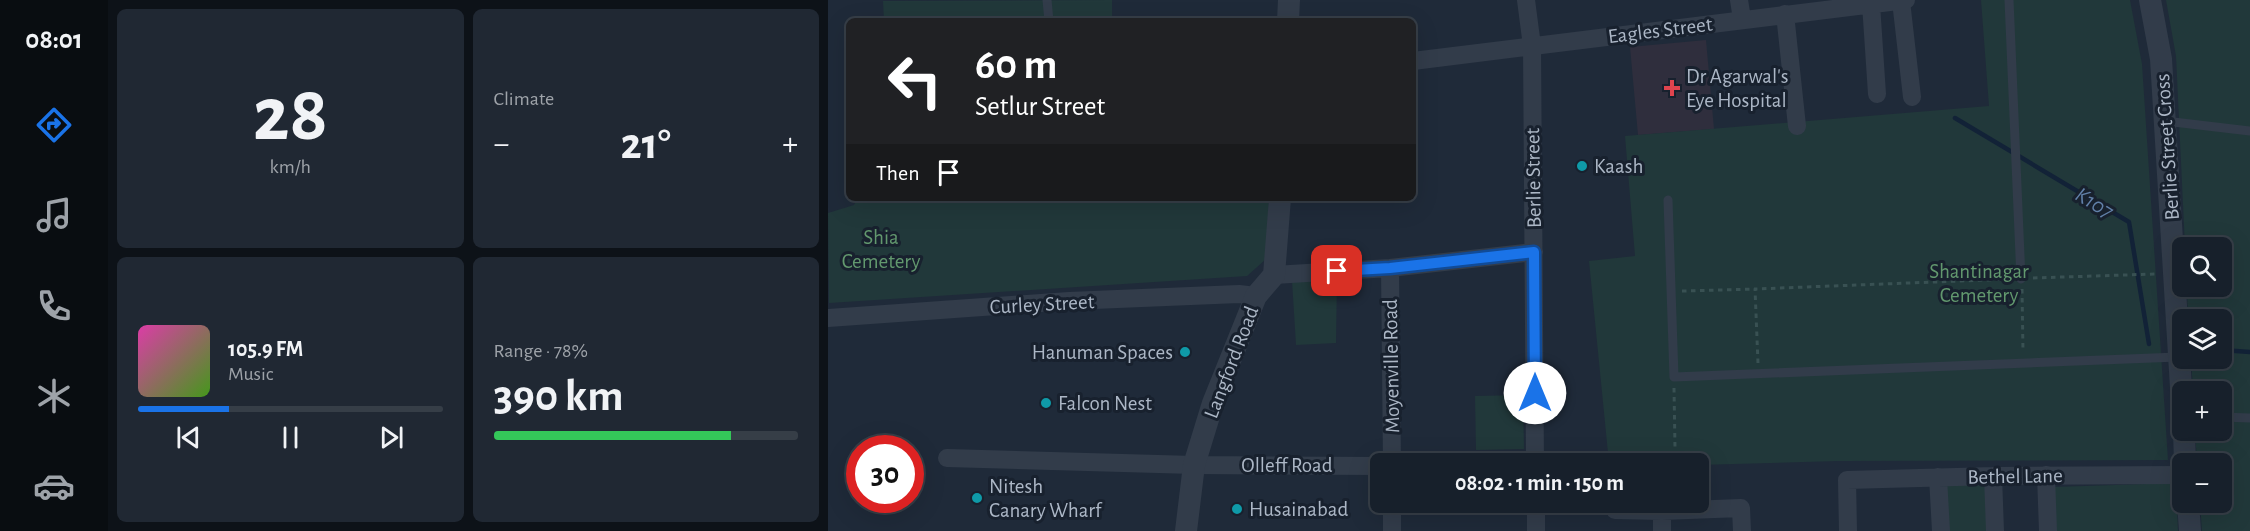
<!DOCTYPE html>
<meta charset="utf-8">
<style>
body{margin:0;font-family:"Alegreya Sans",sans-serif;background:#202833;color:#f1f3f6;height:100vh;display:flex;flex-direction:column;font-size:22px;white-space:nowrap}
*{box-sizing:border-box;margin:0}
p{font-size:20px;color:#9ea3a9}
.icon{flex:none;width:33px;height:33px;fill:none;stroke:currentColor;stroke-width:2;stroke-linecap:round;stroke-linejoin:round}
.map{position:relative;flex:1;overflow:hidden}
.details{display:flex;flex-direction:column;gap:9px;padding:9px;background:#0d1218;width:720px}
.details>*{flex:none}
.hud{position:absolute;left:18px;top:18px;width:570px;height:183px;border-radius:9px;box-shadow:0 6px 24px #0002,0 0 0 2px #363e47;background:#202124;color:#fff;overflow:hidden}
.tools{position:absolute;left:1344px;top:237px;display:grid;gap:12px}
.tools a{display:grid;place-items:center;width:60px;height:60px;border-radius:9px;background:#17202b;box-shadow:0 6px 24px #0002,0 0 0 2px #363e47;font-size:30px}
.speed{position:absolute;left:18px;top:435px;display:flex;gap:12px;font-size:30px;font-weight:700;text-align:center}
.speed>*{display:grid;place-content:center;width:78px;height:78px;border-radius:50%;background:#17202b;box-shadow:0 6px 24px #0002,0 0 0 2px #363e47;line-height:1}
.speed .limit{border:9px solid #d22;background:#fff;color:#111}
.pin{position:absolute;display:grid;place-items:center;width:51px;height:51px;color:#fff;margin:-26px;border-radius:12px;box-shadow:0 3px 9px #0006}
.me{position:absolute;width:66px;margin:-33px;rotate:0deg;stroke-linejoin:round;filter:drop-shadow(0 0 4px #0008)}
.turn{display:flex;align-items:center;gap:21px;height:126px;padding:0 30px;font-size:27px}
.turn .icon{width:78px;height:78px;stroke-width:2.5}
.turn b{display:block;font-size:42px;line-height:51px}
.then{display:flex;align-items:center;height:57px;padding:0 30px;background:#0003;gap:12px;font-size:22px}
.big{font-size:45px;font-weight:700;line-height:1.1}
.details .widget{flex:1;display:flex;flex-direction:column;justify-content:center;gap:9px;min-width:0;padding:0 21px;border-radius:9px;background:#202833}
.details .dial{align-items:center;gap:0}
.dial b{font-size:78px;line-height:1}
.song{display:flex;align-items:center;gap:18px}
.cover{width:72px;height:72px;border-radius:9px;background:linear-gradient(135deg,hsl(320 70% 55%),hsl(100 70% 35%))}
.played{height:6px;border-radius:3px;background:linear-gradient(90deg,#1a73e8 30%,#363e47 30%)}
.keys{display:flex;justify-content:space-around;direction:ltr}
.heat{display:flex;justify-content:space-between;align-items:center;font-size:33px;direction:ltr}
.charge{height:9px;border-radius:4px;background:linear-gradient(90deg,#34c759 78%,#363e47 0)}
.details .tiles{flex:1;display:grid;gap:9px;grid-template-columns:repeat(2,1fr)}
.trip{position:absolute;left:542px;top:453px;width:339px;height:60px;border-radius:9px;background:#17202b;box-shadow:0 6px 24px #0002,0 0 0 2px #363e47;font-weight:700;line-height:60px;text-align:center}
main{display:flex;flex:1;min-height:0}
.tab-bar{display:flex;flex-direction:column;width:108px;justify-content:space-around;align-items:center;background:#090d11;color:#9ea3a9}
.tab-bar .icon{width:42px;height:42px}
.tab-bar .active{color:#1a73e8}
.tab-bar b{font-size:27px;color:#f1f3f6}
.map>svg:first-child{display:block}
.medical{fill:#2f2e3d}
.green{fill:#21383a}
.lines{fill:none;stroke-linecap:round;stroke-linejoin:round}
.stream{stroke:#122237;stroke-width:4.5}
.path{stroke:#395153;stroke-width:3;stroke-dasharray:4.5 4.5;stroke-linecap:butt}
.service{stroke:#323c4a;stroke-width:9}
.minor{stroke:#323c4a;stroke-width:18}
.tertiary{stroke:#323c4a;stroke-width:22}
.route-casing{stroke:#114b97;stroke-width:15}
.route{stroke:#1a73e8;stroke-width:10}
.health-dot{fill:#e0444e;stroke:#18212e;stroke-width:2}
.culture-dot{fill:#0f9aa8;stroke:#18212e;stroke-width:2}
.labels{text-anchor:middle;stroke-width:6;stroke-linejoin:round;paint-order:stroke}
.street-label{font-size:21px;fill:#acb7c6;stroke:#18212e}
.poi-label{font-size:21px;fill:#acb7c6;stroke:#18212e;text-anchor:start}
.park-label{font-size:21px;fill:#62986e;stroke:#18212e}
.water-label{font-size:22px;font-style:italic;fill:#6281a9;stroke:#18212e}
</style>
<main>
<nav class="tab-bar">
<b>08:01</b>
<svg class="icon active" aria-label="directions" viewBox="0 0 24 24"><path d="M12 3l9 9-9 9-9-9zM9 14v-3h6M13 9l2 2-2 2"/></svg>
<svg class="icon" aria-label="music" viewBox="0 0 24 24"><path d="M9 18V5l10-2v13"/><circle cx="6" cy="18" r="3"/><circle cx="16" cy="16" r="3"/></svg>
<svg class="icon" aria-label="phone" viewBox="0 0 24 24"><path d="M5 4h4l2 5-3 2q2 4 5 5l2-3 5 2v4C11 20 4 13 5 4z"/></svg>
<svg class="icon" aria-label="climate" viewBox="0 0 24 24"><path d="M12 3v18M4 7l16 10M4 17L20 7"/></svg>
<svg class="icon" aria-label="car" viewBox="0 0 24 24"><path d="M5 17H2v-5l4-1 3-4h7l3 4 3 1v5h-3M9 17h6M6 11h13"/><circle cx="7" cy="17" r="2"/><circle cx="17" cy="17" r="2"/></svg>
</nav>
<section class="details">
<div class="tiles">
<div class="widget dial"><b>28</b><p>km/h</p></div>
<div class="widget"><p>Climate</p>
<div class="heat"><a>−</a><b class="big">21°</b><a>+</a></div>
</div>
<div class="widget">
<div class="song"><i class="cover"></i><div><b>105.9 FM</b><p>Music</p></div></div>
<div class="played"></div>
<div class="keys"><svg class="icon" aria-label="previous" viewBox="0 0 24 24"><path d="M18 5L8 12l10 7zM5 5v14"/></svg><svg class="icon" aria-label="pause" viewBox="0 0 24 24"><path d="M8 5v14M16 5v14"/></svg><svg class="icon" aria-label="next" viewBox="0 0 24 24"><path d="M6 5l10 7-10 7zM19 5v14"/></svg></div>
</div>
<div class="widget"><p>Range · 78%</p><b class="big">390 km</b><div class="charge"></div></div>
</div>
</section>
<div class="map">
<svg width="1422" height="531" viewBox="0 0 1422 531">
<rect width="100%" height="100%" fill="#1f2a39"/>
<path class="medical" d="M878,40L886,129L810,135L802,47Z"/>
<path class="green" d="M284,0V21H56L55,1Z
M1153,0H1302L1314,64L1340,460L1010,461L870,465V464L781,463L761,261L807,256L797,136L1161,106Z
M1338,0H1422V531H1374L1372,503L1394,502V464L1369,463L1367,431L1394,430V392L1365,391L1363,359L1394,358V320L1360,319L1359,287L1394,286V248L1357,247L1348,56Z
M30,198H441L438,259L419,276L1,303L0,213L26,205Z
M509,278L508,343L468,345L464,281Z
M695,395L696,449L648,450L647,396Z
M1161,480L1163,531H1117L1115,482Z
M1348,483L1350,531H1228L1226,487Z"/>
<g class="lines">
<path class="stream" d="M1127,118L1301,222L1321,344
M1394,350L1422,352"/>
<path class="path" d="M340,198L388,200L395,198
M1205,278L1327,274
M1194,289L1195,352
M854,291L927,289
M930,363L927,289L1183,279
M846,388L847,448"/>
<path class="service" d="M219,0L221,21
M1181,0L1193,279
M1337,121L1422,131
M840,200L846,377L1350,357
M1394,417L1422,418"/>
<path class="minor" d="M698,0L704,46L707,464
M911,0L914,19
M1073,1L1084,97
M1043,4L1049,94
M957,14L969,126
M585,61L1078,0
M562,268L564,464
M446,275L562,268L706,252
M0,318L241,301L411,294L428,296
M119,458L366,465L552,466
M1218,475L1220,531
M1165,476L1167,531
M1110,477L1113,531
M564,502V531
M708,502V531
M787,510L834,511L913,508L914,531
M834,511V531
M1020,531L1019,480L1165,476L1354,475"/>
<path class="tertiary" d="M1322,0L1333,59L1354,404
M460,21L461,0
M1356,430L1357,464
M1360,502L1362,531
M358,531L366,465L385,403L428,296L446,275L452,198"/>
</g>
<g class="lines">
<g class="route-casing">
<path id="route" d="M509,271L562,268L706,252L707,393"/>
</g>
<use href="#route" class="route"/>
</g>
<path class="health-dot" d="M841 79h6v6h6v6h-6v6h-6v-6h-6v-6h6z"/>
<g class="culture-dot">
<circle cx="754" cy="166" r="6"/>
<circle cx="357" cy="352" r="6"/>
<circle cx="218" cy="403" r="6"/>
<circle cx="149" cy="498" r="6"/>
<circle cx="409" cy="509" r="6"/>
</g>
<g class="labels">
<g class="street-label">
<text transform="translate(832 30) rotate(-7)" y="7">Eagles Street</text>
<text transform="translate(1339 147) rotate(-94)" y="7">Berlie Street Cross</text>
<text transform="translate(705 178) rotate(-91)" y="7">Berlie Street</text>
<text transform="translate(214 304) rotate(-3)" y="7">Curley Street</text>
<text transform="translate(403 362) rotate(-69)" y="7">Langford Road</text>
<text transform="translate(563 366) rotate(-91)" y="7">Moyenville Road</text>
<text x="459" y="472">Olleff Road</text>
<text transform="translate(1187 476) rotate(-1)" y="7">Bethel Lane</text>
</g>
<g class="poi-label">
<text x="858" y="83">Dr Agarwal's<tspan x="858" dy="24">Eye Hospital</tspan></text>
<text x="766" y="173">Kaash</text>
<text x="345" y="359" text-anchor="end">Hanuman Spaces</text>
<text x="230" y="410">Falcon Nest</text>
<text x="161" y="493">Nitesh<tspan x="161" dy="24">Canary Wharf</tspan></text>
<text x="421" y="516">Husainabad</text>
</g>
<g class="park-label">
<text x="53" y="244">Shia<tspan x="53" dy="24">Cemetery</tspan></text>
<text x="1151" y="278">Shantinagar<tspan x="1151" dy="24">Cemetery</tspan></text>
</g>
<g class="water-label">
<text transform="translate(1267 202) rotate(31)" y="8">K107</text>
</g>
</g>
</svg>
<div class="tools">
<a><svg class="icon" aria-label="search" viewBox="0 0 24 24"><circle cx="10" cy="10" r="6"/><path d="M15 15l6 6"/></svg></a>
<a><svg class="icon" aria-label="layers" viewBox="0 0 24 24"><path d="M12 4l9 5-9 5-9-5zM3 14l9 5 9-5"/></svg></a>
<a>+</a>
<a>−</a>
</div>
<div class="speed"><div class="limit">30</div></div>
<div class="pin" style="left:509px;top:271px;background:#d93025"><svg class="icon" aria-label="arrive" viewBox="0 0 24 24"><path d="M6 21V4h12l-3 4 3 4H6"/></svg></div>
<svg class="me" style="left:707px;top:393px" viewBox="-20 -20 40 40"><circle r="19" fill="#fff"/><path d="M0-13L10 11 0 6-10 11z" fill="#1a73e8"/></svg>
<div class="trip">08:02 · 1 min · 150 m</div>
<div class="hud">
<div class="turn"><svg class="icon" aria-label="left" viewBox="0 0 24 24"><path d="M17 20v-9H6M10 6l-5 5 5 5"/></svg><div><b>60 m</b>Setlur Street</div></div>
<div class="then">Then<svg class="icon" aria-label="arrive" viewBox="0 0 24 24"><path d="M6 21V4h12l-3 4 3 4H6"/></svg></div>
</div>
</div>
</main>
